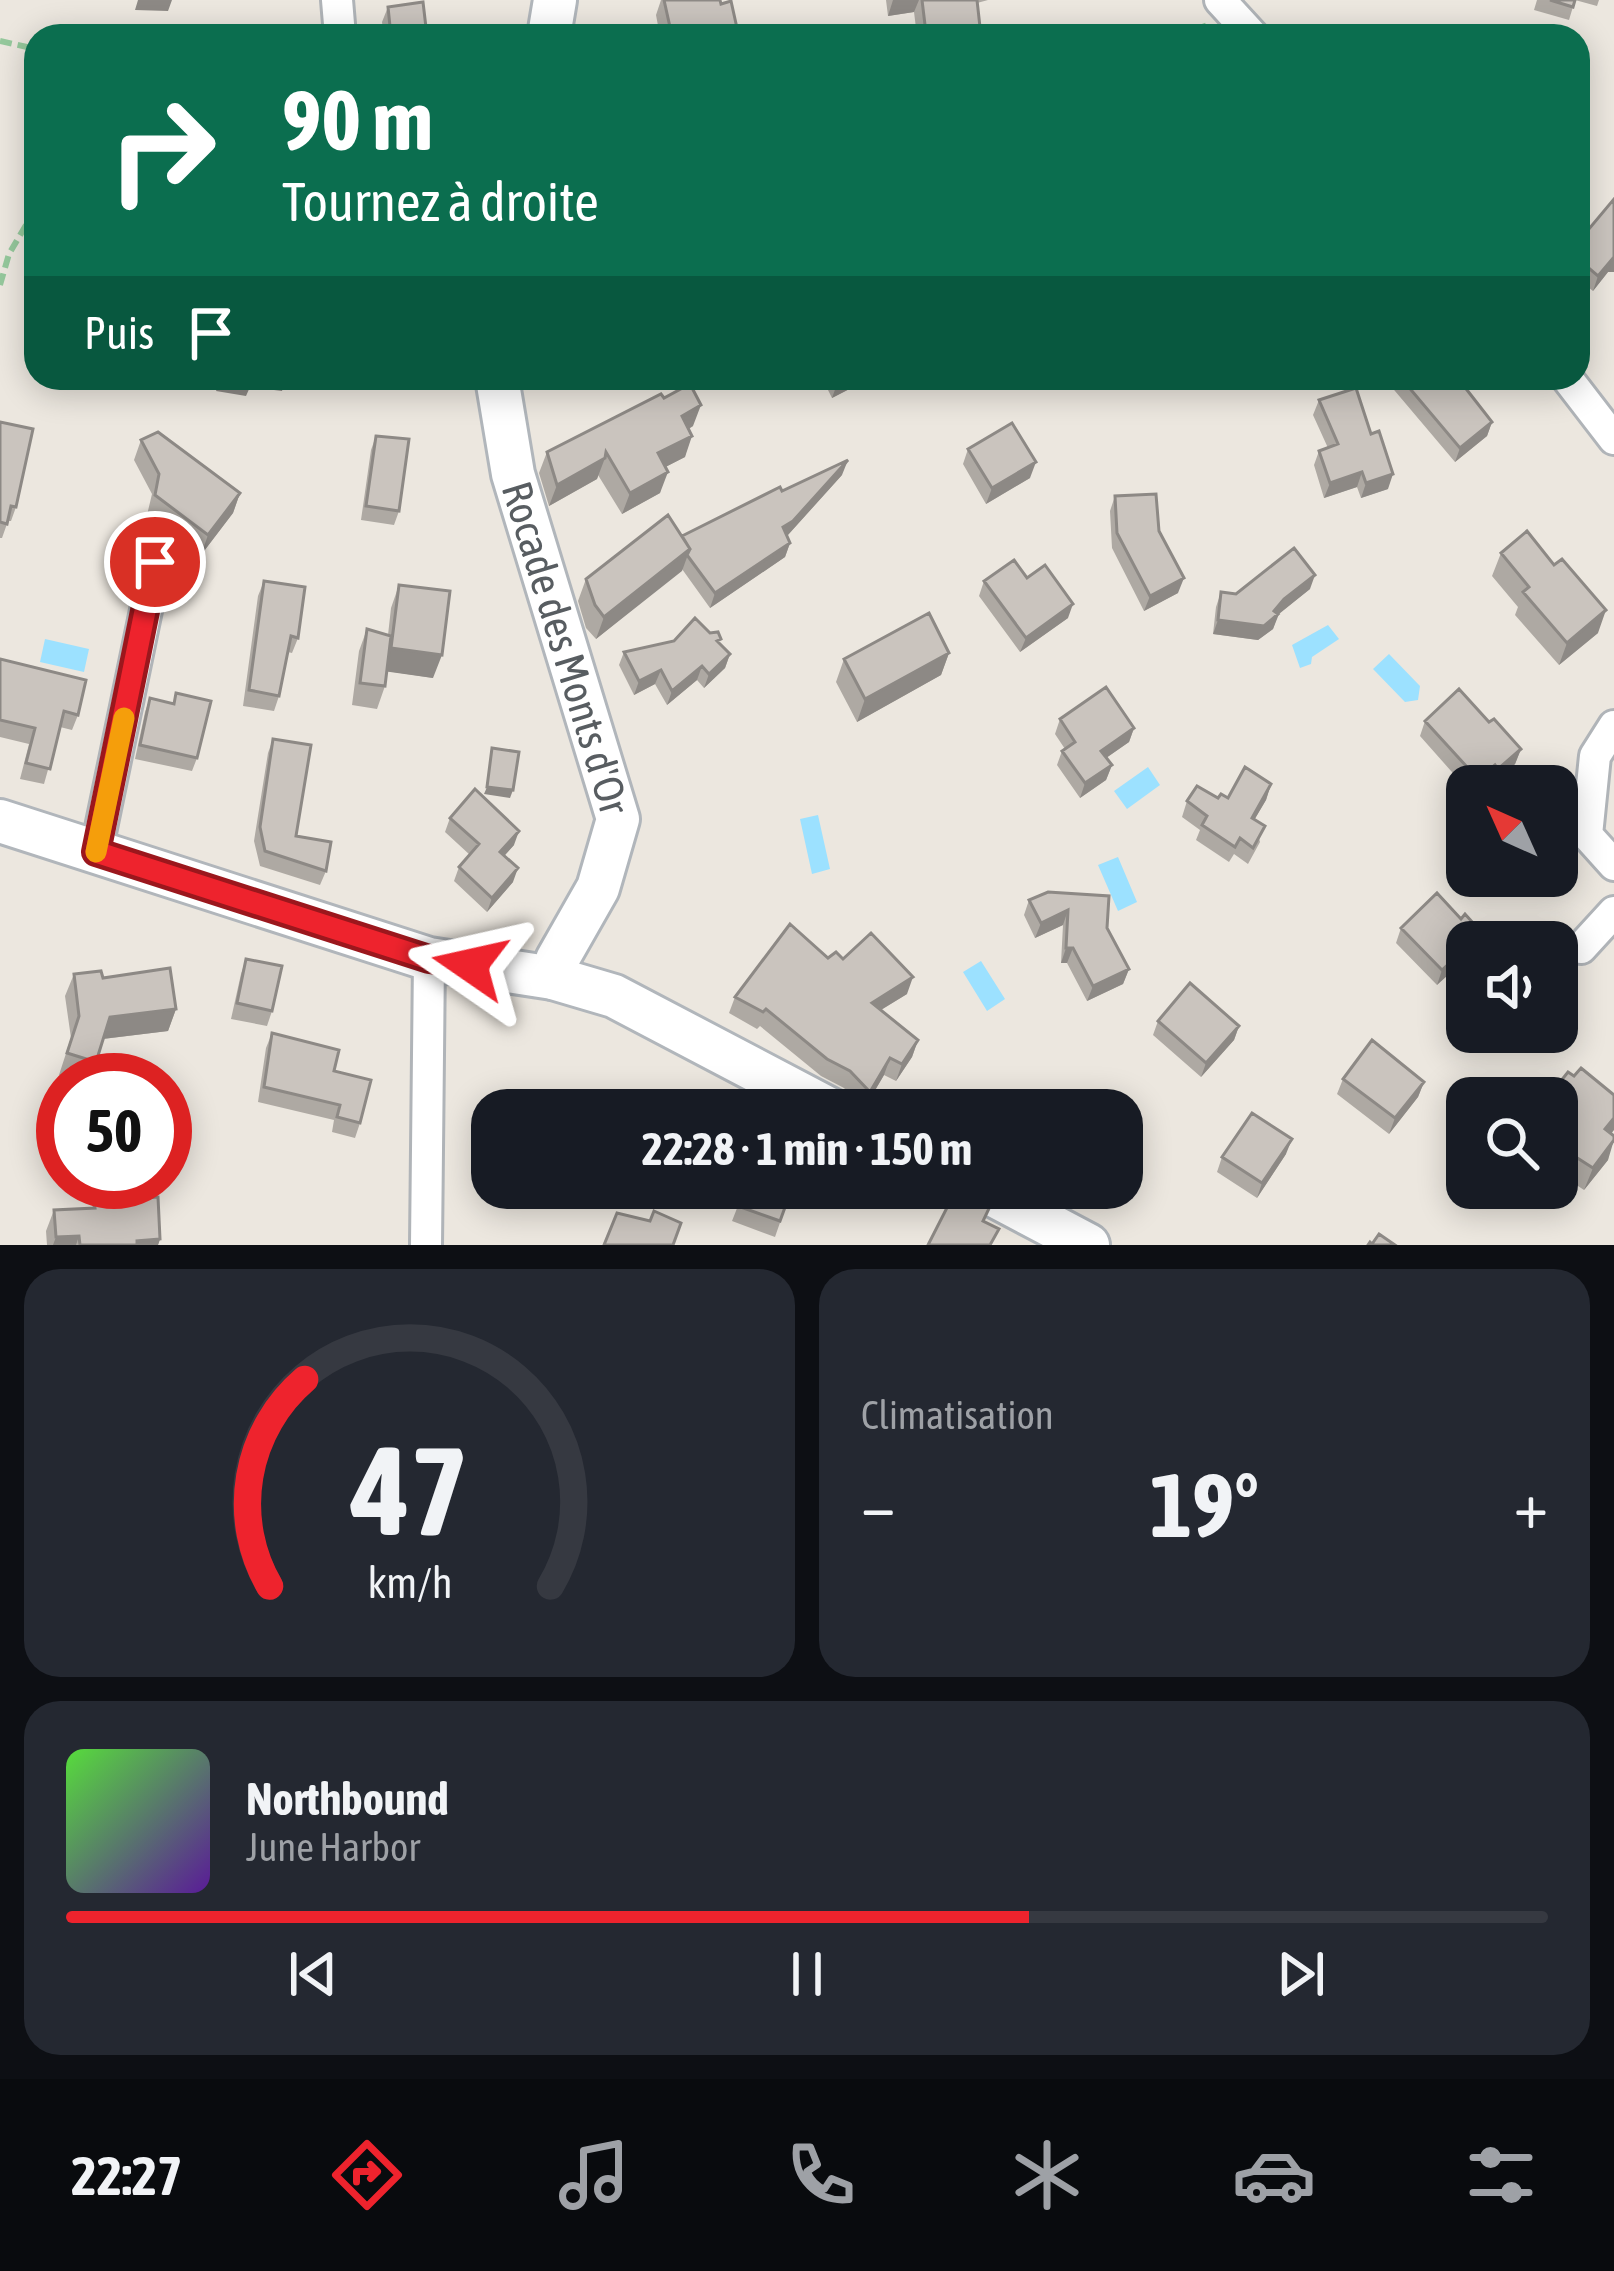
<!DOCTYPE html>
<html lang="fr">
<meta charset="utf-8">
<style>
body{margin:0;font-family:"Asap Condensed",sans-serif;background:#242831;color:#f1f3f6;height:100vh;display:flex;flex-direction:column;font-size:45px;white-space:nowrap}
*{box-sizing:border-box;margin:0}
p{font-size:39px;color:#9ea1a6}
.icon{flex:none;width:66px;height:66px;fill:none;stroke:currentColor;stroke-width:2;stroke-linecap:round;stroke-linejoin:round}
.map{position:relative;height:1245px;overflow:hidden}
.details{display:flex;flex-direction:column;gap:24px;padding:24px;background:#0d0f14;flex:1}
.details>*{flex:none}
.hud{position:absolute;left:24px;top:24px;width:1566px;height:366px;border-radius:36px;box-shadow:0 6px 30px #0003;background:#0b6e4f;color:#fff;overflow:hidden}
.needle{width:78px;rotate:315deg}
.tools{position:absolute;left:1446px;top:765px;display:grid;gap:24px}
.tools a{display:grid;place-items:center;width:132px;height:132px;border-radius:24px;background:#171b24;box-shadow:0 6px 30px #0003;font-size:60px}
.speed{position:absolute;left:36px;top:1053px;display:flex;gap:24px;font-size:60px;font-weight:700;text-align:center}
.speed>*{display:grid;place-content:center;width:156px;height:156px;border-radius:50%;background:#171b24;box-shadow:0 6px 30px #0003;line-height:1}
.speed .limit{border:18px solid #d22;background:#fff;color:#111}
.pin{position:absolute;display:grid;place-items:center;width:102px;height:102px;color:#fff;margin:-51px;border:6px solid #fff;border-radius:50%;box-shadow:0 3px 12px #0007}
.me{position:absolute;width:132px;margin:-66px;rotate:281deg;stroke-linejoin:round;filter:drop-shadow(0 0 9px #0008)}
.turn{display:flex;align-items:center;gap:42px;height:252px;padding:0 60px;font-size:54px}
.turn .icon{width:156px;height:156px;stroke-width:2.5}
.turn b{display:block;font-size:84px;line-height:102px}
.then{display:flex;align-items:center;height:114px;padding:0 60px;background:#0003;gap:24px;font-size:45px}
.big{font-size:90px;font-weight:700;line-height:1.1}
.details .widget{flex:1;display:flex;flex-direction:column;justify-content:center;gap:18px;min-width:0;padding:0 42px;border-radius:36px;background:#242831}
.details .dial{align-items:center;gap:0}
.dial svg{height:312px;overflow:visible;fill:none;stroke:#363941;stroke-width:7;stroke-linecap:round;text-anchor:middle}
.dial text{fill:#f1f3f6;stroke:none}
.song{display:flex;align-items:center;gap:36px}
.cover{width:144px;height:144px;border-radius:18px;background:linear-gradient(135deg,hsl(110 70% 55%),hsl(270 70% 35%))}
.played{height:12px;border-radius:6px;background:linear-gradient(90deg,#ee232d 65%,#363941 65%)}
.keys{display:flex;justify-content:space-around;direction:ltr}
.heat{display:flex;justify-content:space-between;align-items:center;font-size:66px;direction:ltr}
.details .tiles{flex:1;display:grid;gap:24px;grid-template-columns:1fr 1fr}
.widget:last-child{grid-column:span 2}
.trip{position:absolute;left:471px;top:1089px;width:672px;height:120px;border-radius:36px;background:#171b24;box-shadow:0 6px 30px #0003;font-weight:700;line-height:120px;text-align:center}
.dock{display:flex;height:192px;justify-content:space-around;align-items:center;background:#090b0e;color:#9ea1a6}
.dock .icon{width:84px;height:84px}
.dock .current{color:#ee232d}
.dock b{font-size:54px;color:#f1f3f6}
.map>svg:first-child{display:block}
.water{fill:#9ce1ff}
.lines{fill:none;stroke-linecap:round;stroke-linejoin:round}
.street-casing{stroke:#b0b4b8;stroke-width:36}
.secondary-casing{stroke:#b1b6bb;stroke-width:48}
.path{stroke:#95c89c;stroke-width:6;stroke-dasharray:12 6;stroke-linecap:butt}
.street{stroke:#fff;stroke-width:30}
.secondary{stroke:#fff;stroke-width:42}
.wall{fill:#aea9a3}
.shaded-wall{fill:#8d8985}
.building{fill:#cac4be;stroke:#8d8985;stroke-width:3}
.route-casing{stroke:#9b171d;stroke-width:30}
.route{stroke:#ee232d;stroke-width:21}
.slow{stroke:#f59e0b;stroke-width:21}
.labels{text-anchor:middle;stroke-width:9;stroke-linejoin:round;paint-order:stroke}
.street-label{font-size:42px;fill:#585d61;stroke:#fff}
</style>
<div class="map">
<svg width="1614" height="1245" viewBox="0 0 1614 1245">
<rect width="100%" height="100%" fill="#ece7df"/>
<path class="water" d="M1328,625L1339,639L1312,657L1311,664L1300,668L1292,645Z
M45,639L89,649L84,672L40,662Z
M1389,654L1420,686L1418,700L1405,702L1373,669Z
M1148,767L1160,785L1127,809L1114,791Z
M818,815L830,869L812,874L800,819Z
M1118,857L1137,902L1118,911L1098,865Z
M981,961L1005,999L987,1011L963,972Z"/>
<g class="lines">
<g class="street-casing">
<path id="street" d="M337,0L340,36
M1220,0L1253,36
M1567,378L1614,439
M1614,726L1595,756L1587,835L1614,865
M96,852L156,562
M1581,948L1614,912
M426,1245L429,959"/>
</g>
<g class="secondary-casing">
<g id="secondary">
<path d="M549,36L555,0"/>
<path id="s1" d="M497,378L513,474L618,819L598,888L557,960L553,978"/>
<path d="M0,821L429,959L553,978L614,996L831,1110"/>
<path d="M980,1188L1088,1245"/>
</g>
</g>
<path class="path" d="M1178,36L1208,25
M0,41L36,49
M0,285L9,254L36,208"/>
<use href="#street" class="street"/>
<use href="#secondary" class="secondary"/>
</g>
<path class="wall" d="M661,0H720L744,36H660L656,15Z
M886,0H988L977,3L981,36H917L914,12L888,16Z
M1537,0H1599L1597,6L1575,0L1569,20L1534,10Z
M388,7L427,36H384L382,22Z
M1578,242L1614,272H1608L1593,291L1578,279Z
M822,378H881L861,388L859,384L832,398Z
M1384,378H1467L1464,386L1492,422L1487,436L1455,462Z
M664,398L693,426L689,429L685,457L665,467L660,493L622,514L598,475L597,479L549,506L539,473L547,452Z
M1319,400L1371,434L1388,489L1361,498L1357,487L1324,498L1314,465L1319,451L1328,448L1313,415Z
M0,422L16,507L11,521H8L2,538H0Z
M376,436L399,511L394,525L361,520L371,450Z
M141,440L240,493L233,513L201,555L147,515L152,494L134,460Z
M968,449L1030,478L986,504L963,464Z
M842,475L787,536L790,543L785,557L710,608L682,569L596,639L586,628L578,601L586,579L782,491Z
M1115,496L1159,531L1178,593L1144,611L1112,548L1110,511Z
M1501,553L1598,633L1559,665L1515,615L1518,607L1492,576Z
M1027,578L1068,618L1020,652L979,596L984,581Z
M264,581L298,638L292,653L288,652L279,696L274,711L243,706L258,596Z
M399,585L433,678L387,671L385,686L377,709L352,705L359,651L367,629L388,635L391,608Z
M1310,589L1278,614L1273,629L1258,640L1213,634L1216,607L1221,592L1236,594Z
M719,643L730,654L725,668L704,688L697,680L667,705L655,684L634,695L619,665L624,652Z
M949,653L941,675L857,722L836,682L844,659Z
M0,659L78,715L72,730L60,727L44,784L20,779L29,744L0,737Z
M176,693L197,758L192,771L135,759L145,712L150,698L173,704Z
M1060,719L1134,728L1129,742L1106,758L1112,765L1106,780L1080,798L1057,765L1062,751L1065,749L1055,734Z
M1425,721L1489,722L1521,749L1515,764L1493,784L1489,780L1482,786H1467V789L1420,736Z
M273,739L296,836L326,871L320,885L260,866L254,841L268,753Z
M1271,784L1266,800L1254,820L1260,842L1248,864L1234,854L1229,862L1196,840L1200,830L1182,817L1187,801L1228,798Z
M450,818L514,845L504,856L513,882L487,912L454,881L459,867L470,855L445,832Z
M1048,892L1107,928L1129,969L1123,984L1087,1001L1067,963H1061L1063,925L1035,938L1024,915L1029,900Z
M1461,919L1482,933L1479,942H1467L1437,985L1396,943L1401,928Z
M828,958L843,959L907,994L881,1010L918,1040L912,1057L896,1081L884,1075L864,1109L844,1088L821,1076L760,1026L757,1029L729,1013L735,997Z
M246,959L272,1011L267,1026L231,1019L241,974Z
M74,974L103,978L176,1009L168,1031L103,1039L89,1080H73L59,1075L71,1038L65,996Z
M1158,1021L1239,1026L1234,1040L1201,1077L1153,1035Z
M272,1033L334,1071L360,1123L355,1138L332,1132L334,1120L258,1102L266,1048Z
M1568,1072L1574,1076L1611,1134L1608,1160L1584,1190L1557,1172V1098H1548Z
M1343,1079L1424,1082L1418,1097L1389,1134L1337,1094Z
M1286,1154L1257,1198L1217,1172L1222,1157Z
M745,1188H792L775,1237L732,1221Z
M94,1202L160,1239L158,1245H47L46,1231L54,1210L92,1208Z"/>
<path class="shaded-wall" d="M138,0H172L168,11L135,10Z
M893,0H919L914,12L888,16Z
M1614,257V272H1608L1593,291L1598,276Z
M221,378H319L315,389L284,384L282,391L250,387L246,396L216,391Z
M849,378H861L859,384L832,398L837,384Z
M865,378H881L861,388Z
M701,405L693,426L674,437L682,416Z
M1492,422L1487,436L1455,462L1460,448Z
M692,436L685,457L650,475L658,453Z
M605,458L597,479L549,506L557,485Z
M848,460L842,475L787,536L783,527Z
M1036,462L1030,478L986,504L992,488Z
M668,472L660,493L622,514L630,493Z
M1362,472L1357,487L1324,498L1330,483Z
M1393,474L1388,489L1361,498L1366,483Z
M240,493L233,513L201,555L208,535Z
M790,543L785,557L710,608L715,593Z
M690,549L682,571L596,639L604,617Z
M1315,575L1310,589L1279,614L1273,629L1258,640L1213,634L1218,620L1274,611L1284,599Z
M1184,578L1178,593L1144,611L1150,596Z
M1073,604L1068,618L1020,652L1026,638Z
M1606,610L1598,633L1559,665L1567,643Z
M391,648L442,655L433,678L383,671Z
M949,653L941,675L857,722L865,699Z
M730,654L725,668L704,688L709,674Z
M702,666L697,680L667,705L672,691Z
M661,670L655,684L634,695L639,681Z
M1134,728L1129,742L1096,765L1101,751Z
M1521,749L1515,764L1493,784L1498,769Z
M1112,765L1106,780L1080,798L1085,783Z
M1495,765L1489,780L1482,786H1475L1478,779Z
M1271,784L1266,800L1246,834L1252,818Z
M487,787L513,790L510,798L484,794Z
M519,831L514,845L495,866L500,852Z
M518,868L513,882L487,912L492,898Z
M1068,910L1063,925L1035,938L1041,923Z
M1467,947V958L1437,985L1442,970Z
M1066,948H1073L1067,963H1061Z
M1129,969L1123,984L1087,1001L1093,986Z
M913,977L907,994L866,1019L872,1003Z
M176,1009L168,1031L102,1039L110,1017Z
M1239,1026L1234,1040L1201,1077L1206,1063Z
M918,1040L912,1057L896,1081L902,1064Z
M890,1058L884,1075L864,1109L870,1092Z
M1424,1082L1418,1097L1389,1134L1395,1118Z
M1614,1118V1130L1597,1152L1605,1129Z
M1292,1139L1286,1154L1257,1198L1262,1183Z
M1614,1140L1608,1160L1584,1190L1593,1168Z
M79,1236L76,1245H53L56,1237Z
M160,1239L158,1245H135L137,1241Z"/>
<path class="building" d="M664,0H720L721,4L731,1L737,28L747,26L744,36H672Z
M922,0H977L981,36H936V32L926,33Z
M1550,0H1575L1573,7Z
M423,2L427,36H391L388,7Z
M1614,199V257L1598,276L1578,259V242Z
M1401,378H1463L1460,381L1492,422L1460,448Z
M690,384L701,405L682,416L692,436L658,453L668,472L630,493L606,452L605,458L557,485L547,452L661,394L664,398Z
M1356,388L1371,434L1379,431L1393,474L1366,483L1362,472L1330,483L1319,451L1338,444L1319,400Z
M0,422L33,429L16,507L11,506L7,524L0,522Z
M1012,423L1036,462L992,488L968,449Z
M158,432L240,493L208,535L155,495L159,474L141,440Z
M376,436L409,439L399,511L366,506Z
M848,460L793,521L783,527L790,543L715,593L687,555L690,549L682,536L780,487L782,491Z
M1156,494L1159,531L1184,578L1150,596L1117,533L1115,496Z
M668,515L690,549L604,617L595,605L586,579Z
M1527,531L1554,565L1562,559L1606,610L1567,643L1523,592L1529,587L1501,553Z
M1294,548L1315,575L1284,599L1274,611L1278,614L1264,626L1218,620L1221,592L1236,594Z
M1014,560L1027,578L1045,565L1073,604L1026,638L984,581Z
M264,581L305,587L298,638L291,636L279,696L249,690Z
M399,585L450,591L442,655L391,648Z
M929,613L949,653L865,699L844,659Z
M695,618L710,633L718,632L721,639L717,641L730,654L709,674L702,666L672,691L661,670L639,681L624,652L674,641Z
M367,629L391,636L385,686L360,683Z
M0,659L86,680L78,715L64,711L50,769L26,763L35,728L0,720Z
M1106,687L1134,728L1101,751L1112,765L1085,783L1062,751L1075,742L1060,719Z
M1459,689L1489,722L1494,719L1521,749L1498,769L1495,765L1478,779L1425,721Z
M176,693L211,701L197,758L140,745L150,698L174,704Z
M273,739L311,745L296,836L331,842L326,871L265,851L260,827Z
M492,748L519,752L513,790L487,787Z
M1245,767L1271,784L1252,818L1265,826L1253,848L1240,838L1235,847L1202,825L1207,816L1187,801L1197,786L1218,798L1221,794L1228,798Z
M475,789L519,831L500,852L518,868L492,898L459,867L479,844L450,818Z
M1048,892L1109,896L1107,928L1129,969L1093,986L1073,948H1066L1068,910L1041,923L1029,900Z
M1437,893L1461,919L1465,914L1482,933L1473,942H1467V947L1442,970L1401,928Z
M790,924L828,958L836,952L843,959L871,933L913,977L872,1003L918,1040L902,1064L890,1058L870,1092L850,1071L827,1059L766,1009L763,1012L735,997Z
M246,959L282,966L272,1011L237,1003Z
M170,968L176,1009L110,1017L96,1062L67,1053L79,1016L74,974L101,971L103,978Z
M1190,983L1239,1026L1206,1063L1158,1021Z
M272,1033L339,1050L334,1071L371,1080L360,1123L337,1117L340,1105L264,1087Z
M1372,1040L1424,1082L1395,1118L1343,1079Z
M1581,1068L1614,1095V1118L1605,1129L1614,1136V1140L1593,1168L1557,1145V1130L1569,1114L1557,1104V1098L1548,1097L1568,1072L1574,1076Z
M508,1091L562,1108V1110H503Z
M720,1104L733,1110H718Z
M1252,1113L1292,1139L1262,1183L1222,1157Z
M745,1188H792L780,1221L738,1206Z
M957,1188H976L994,1198L983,1221L999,1229L990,1245H928Z
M158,1197L160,1239L137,1241V1245H80L79,1236L56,1237L54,1210L95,1208L94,1202Z
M654,1211L681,1223L673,1245H604L617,1213L650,1221Z
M1379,1234L1395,1245H1368L1370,1242L1372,1244Z"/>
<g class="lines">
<g class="route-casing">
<path id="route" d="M155,562L96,852L429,959L470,965"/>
</g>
<use href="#route" class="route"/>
<path class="slow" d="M96,852L124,718"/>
</g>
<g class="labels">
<g class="street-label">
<text dy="15" stroke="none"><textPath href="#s1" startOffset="279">Rocade des Monts d'Or</textPath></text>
</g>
</g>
</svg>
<div class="tools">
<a><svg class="needle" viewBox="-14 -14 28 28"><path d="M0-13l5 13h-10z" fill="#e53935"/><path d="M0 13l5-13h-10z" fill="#9ea1a6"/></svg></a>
<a><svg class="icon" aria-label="sound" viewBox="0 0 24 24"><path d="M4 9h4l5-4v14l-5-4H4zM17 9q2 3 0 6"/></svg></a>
<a><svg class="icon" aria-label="search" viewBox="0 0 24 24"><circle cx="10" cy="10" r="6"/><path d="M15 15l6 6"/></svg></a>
</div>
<div class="speed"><div class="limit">50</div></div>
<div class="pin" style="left:155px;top:562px;background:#d93025"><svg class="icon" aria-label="arrive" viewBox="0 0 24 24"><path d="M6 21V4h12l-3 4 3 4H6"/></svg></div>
<svg class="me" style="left:470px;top:965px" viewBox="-20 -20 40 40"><path d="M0-17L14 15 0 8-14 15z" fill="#ee232d" stroke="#fff" stroke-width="4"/></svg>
<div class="trip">22:28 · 1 min · 150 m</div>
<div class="hud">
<div class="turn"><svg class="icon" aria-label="right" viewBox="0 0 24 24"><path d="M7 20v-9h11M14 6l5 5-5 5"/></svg><div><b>90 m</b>Tournez à droite</div></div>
<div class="then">Puis<svg class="icon" aria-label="arrive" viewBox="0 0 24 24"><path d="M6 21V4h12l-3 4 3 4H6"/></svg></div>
</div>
</div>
<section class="details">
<div class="tiles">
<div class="widget dial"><svg viewBox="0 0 100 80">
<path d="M14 69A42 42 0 1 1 86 69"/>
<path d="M14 69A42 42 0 0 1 23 16" stroke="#ee232d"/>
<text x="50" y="56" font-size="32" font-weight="700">47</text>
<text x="50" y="72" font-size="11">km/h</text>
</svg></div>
<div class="widget"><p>Climatisation</p>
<div class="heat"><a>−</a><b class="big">19°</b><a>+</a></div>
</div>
<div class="widget">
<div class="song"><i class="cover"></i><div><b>Northbound</b><p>June Harbor</p></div></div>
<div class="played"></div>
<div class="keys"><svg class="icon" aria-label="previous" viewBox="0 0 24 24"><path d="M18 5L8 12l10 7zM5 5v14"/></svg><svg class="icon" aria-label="pause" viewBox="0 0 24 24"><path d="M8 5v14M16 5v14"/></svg><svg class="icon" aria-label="next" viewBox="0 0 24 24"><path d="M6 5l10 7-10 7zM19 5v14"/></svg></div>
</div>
</div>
</section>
<nav class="dock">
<b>22:27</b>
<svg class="icon current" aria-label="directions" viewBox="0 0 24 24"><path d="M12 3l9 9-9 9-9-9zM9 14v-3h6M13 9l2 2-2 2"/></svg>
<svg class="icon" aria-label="music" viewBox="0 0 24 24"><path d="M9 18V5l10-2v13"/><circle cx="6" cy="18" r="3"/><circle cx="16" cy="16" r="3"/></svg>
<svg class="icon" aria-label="phone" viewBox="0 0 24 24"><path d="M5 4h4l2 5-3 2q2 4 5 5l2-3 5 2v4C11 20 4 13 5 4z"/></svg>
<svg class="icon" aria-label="climate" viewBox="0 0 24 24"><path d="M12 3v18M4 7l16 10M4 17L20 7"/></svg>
<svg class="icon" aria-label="car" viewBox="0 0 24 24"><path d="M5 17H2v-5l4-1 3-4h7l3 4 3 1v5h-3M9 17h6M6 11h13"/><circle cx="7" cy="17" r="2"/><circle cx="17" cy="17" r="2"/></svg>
<svg class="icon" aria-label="filters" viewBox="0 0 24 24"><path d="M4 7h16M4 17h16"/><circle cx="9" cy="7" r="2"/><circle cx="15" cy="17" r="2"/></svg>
</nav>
